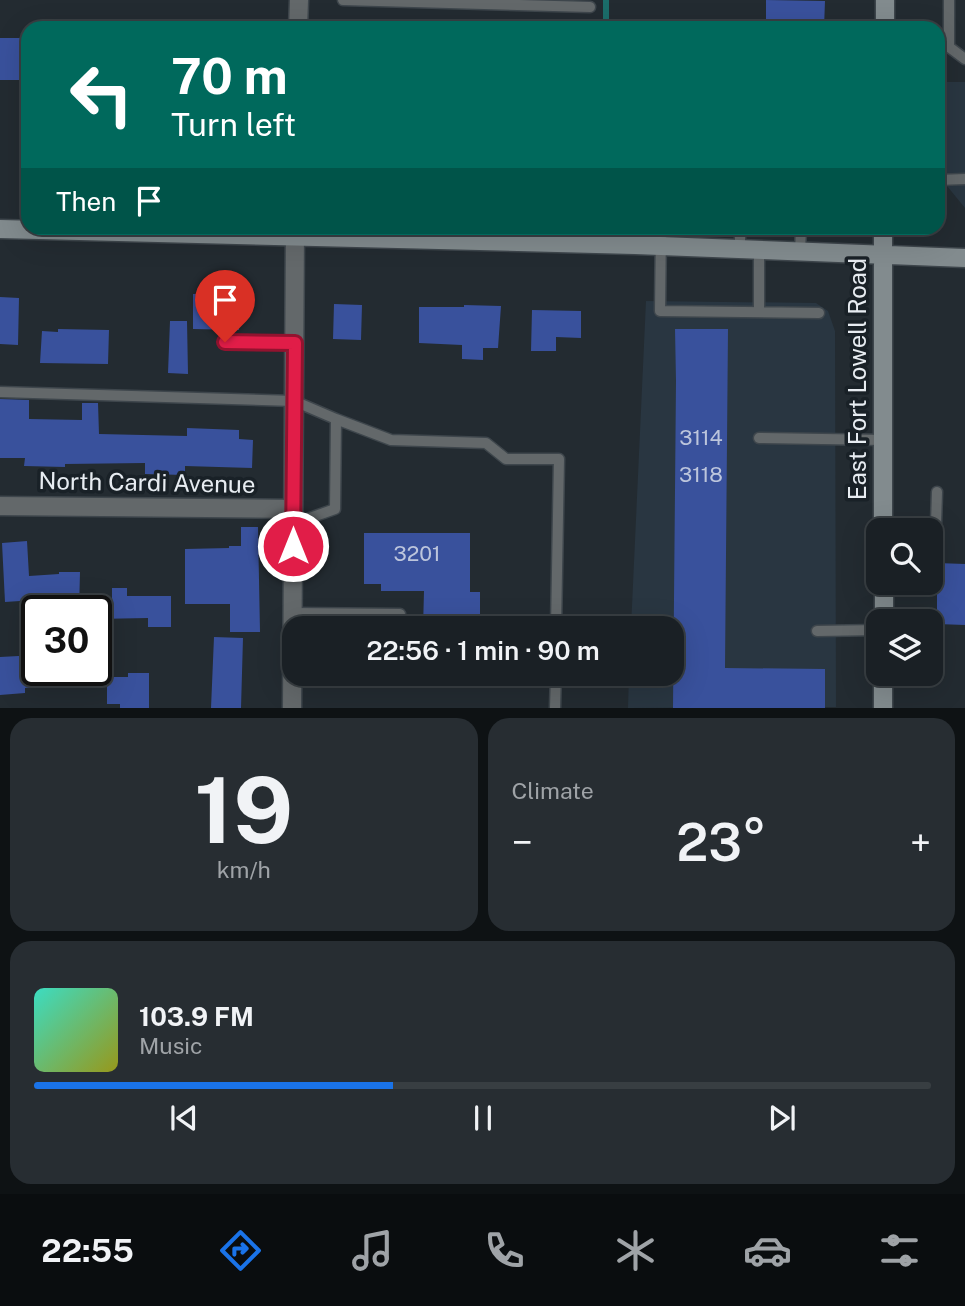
<!DOCTYPE html>
<meta charset="utf-8">
<style>
body{margin:0;font-family:"Public Sans",sans-serif;background:#272d32;color:#f1f3f6;height:100vh;display:flex;flex-direction:column;font-size:26px;white-space:nowrap}
*{box-sizing:border-box;margin:0}
p{font-size:23px;color:#9fa3a7}
.icon{flex:none;width:38px;height:38px;fill:none;stroke:currentColor;stroke-width:2;stroke-linecap:round;stroke-linejoin:round}
.map{position:relative;height:708px;overflow:hidden}
.sheet{display:flex;flex-direction:column;gap:10px;padding:10px;background:#0e1214;flex:1}
.sheet>*{flex:none}
.guide{position:absolute;left:21px;top:21px;width:924px;height:214px;border-radius:21px;box-shadow:0 7px 28px #0002,0 0 0 2px #383e42;background:#00695c;color:#fff;overflow:hidden}
.buttons{position:absolute;left:866px;top:518px;display:grid;gap:14px}
.buttons a{display:grid;place-items:center;width:77px;height:77px;border-radius:14px;background:#1a2025;box-shadow:0 7px 28px #0002,0 0 0 2px #383e42;font-size:35px}
.speed{position:absolute;left:21px;top:595px;display:flex;gap:14px;font-size:35px;font-weight:700;text-align:center}
.speed>*{display:grid;place-content:center;width:91px;height:91px;border-radius:50%;background:#1a2025;box-shadow:0 7px 28px #0002,0 0 0 2px #383e42;line-height:1}
.speed .limit{border:4px solid #111;border-radius:10px;background:#fff;color:#111}
.pin{position:absolute;display:grid;place-items:center;width:60px;height:60px;color:#fff;margin:-72px -30px;border-radius:50% 50% 50% 0;rotate:-45deg;box-shadow:0 0 7px #0007}
.pin .icon{rotate:45deg}
.me{position:absolute;width:77px;margin:-38px;rotate:0deg;stroke-linejoin:round;filter:drop-shadow(0 0 5px #0008)}
.turn{display:flex;align-items:center;gap:24px;height:147px;padding:0 35px;font-size:32px}
.turn .icon{width:91px;height:91px;stroke-width:2.5}
.turn b{display:block;font-size:49px;line-height:60px}
.then{display:flex;align-items:center;height:66px;padding:0 35px;background:#0003;gap:14px;font-size:26px}
.big{font-size:52px;font-weight:600;line-height:1.1}
.sheet .card{flex:1;display:flex;flex-direction:column;justify-content:center;gap:10px;min-width:0;padding:0 24px;border-radius:21px;background:#272d32}
.sheet .dial{align-items:center;gap:0}
.dial b{font-size:91px;line-height:1}
.song{display:flex;align-items:center;gap:21px}
.cover{width:84px;height:84px;border-radius:10px;background:linear-gradient(135deg,hsl(170 70% 55%),hsl(60 70% 35%))}
.played{height:7px;border-radius:4px;background:linear-gradient(90deg,#1a73e8 40%,#383e42 40%)}
.keys{display:flex;justify-content:space-around;direction:ltr}
.heat{display:flex;justify-content:space-between;align-items:center;font-size:38px;direction:ltr}
.sheet .tiles{flex:1;display:grid;gap:10px;grid-template-columns:1fr 1fr}
.card:last-child{grid-column:span 2}
.trip{position:absolute;left:282px;top:616px;width:402px;height:70px;border-radius:21px;background:#1a2025;box-shadow:0 7px 28px #0002,0 0 0 2px #383e42;font-weight:600;line-height:70px;text-align:center}
.tabs{display:flex;height:112px;justify-content:space-around;align-items:center;background:#0a0d0f;color:#9fa3a7}
.tabs .icon{width:49px;height:49px}
.tabs .active{color:#1a73e8}
.tabs b{font-size:32px;color:#f1f3f6}
.map>svg:first-child{display:block}
.built{fill:#293641}
.lines{fill:none;stroke-linecap:round;stroke-linejoin:round}
.stream{stroke:#1b6d6a;stroke-width:6}
.building{fill:#39519c}
.service-casing{stroke:#3e464c;stroke-width:13}
.minor-casing{stroke:#3e464c;stroke-width:21}
.secondary-casing{stroke:#3e464c;stroke-width:21}
.service{stroke:#63686a;stroke-width:10}
.minor{stroke:#63686a;stroke-width:18}
.secondary{stroke:#828b8e;stroke-width:18}
.route-casing{stroke:#92132f;stroke-width:18}
.route{stroke:#e11d48;stroke-width:12}
.labels{text-anchor:middle;stroke-width:7;stroke-linejoin:round;paint-order:stroke}
.number-label{font-size:21px;fill:#bcc5dc}
.street-label{font-size:24px;fill:#e7ecf1;stroke:#192127}
</style>
<div class="map">
<svg width="965" height="708" viewBox="0 0 965 708">
<rect width="100%" height="100%" fill="#232b31"/>
<path class="built" d="M947,82H965V208L947,186Z
M646,301L816,303L828,311L835,331L836,707L628,708L629,674H672V628H631Z"/>
<g class="lines">
<path class="stream" d="M606,28V0"/>
</g>
<path class="building" d="M766,0L825,1L824,28H766Z
M0,38H28V80H0Z
M193,294H240L239,330L193,329Z
M0,297L19,298L18,345L0,344Z
M334,304L362,305L361,340L333,339Z
M464,305L501,306L498,348H483V360L462,359V345L419,343V307H464Z
M532,310L581,311V338L556,337V351H531Z
M170,321H187L188,374L168,373Z
M58,329L109,330L108,364L40,363L42,331L58,332Z
M675,329H728L725,668L825,669V708H673L676,381Z
M0,399L29,400V419L82,420V403H98L99,434L187,436V428L239,430V439L253,440L252,468L185,466V475L145,474V463L65,464V467L24,466L25,458H0Z
M241,527H258L260,632H230V604H185V549L229,548V546H241Z
M364,533H470V592H480V628H423L424,591H381V584H364Z
M27,541L29,576L59,574V572H80L79,611H50V599L5,602L2,543Z
M937,563L965,564V625L937,624Z
M112,588H127V596H171V627H148V618L96,619V600L112,601Z
M214,637L243,638L241,708H211Z
M37,655V670H42L43,686L25,688V693L0,695V657Z
M128,673H149V708H120V704H107V677H128Z"/>
<g class="lines">
<g class="service-casing">
<path id="service" d="M343,0L590,7
M243,27L271,28
M938,47H949V0
M949,47L965,59
M938,180L965,179
M661,228L660,311L819,313
M740,249V228
M759,250V312
M800,252L801,228
M225,342L295,343
M0,392L294,401L336,419L391,440L486,443L506,459H559L556,628
M759,438L883,440
M293,524L335,509L336,419
M883,525L936,524L937,492
M293,613L400,614
M817,631L878,630
M555,708L556,674"/>
</g>
<g class="minor-casing">
<path id="minor" d="M298,28L299,0
M0,506L293,509
M292,708L295,228"/>
</g>
<g class="secondary-casing">
<path id="secondary" d="M885,28V0
M883,228V530
M0,229L635,245L965,258
M884,583V621
M883,708V674"/>
</g>
<use href="#service" class="service"/>
<use href="#minor" class="minor"/>
<use href="#secondary" class="secondary"/>
</g>
<g class="lines">
<g class="route-casing">
<path id="route" d="M225,342L295,343L293,546"/>
</g>
<use href="#route" class="route"/>
</g>
<g class="labels">
<g class="number-label">
<text x="701" y="445">3114</text>
<text x="701" y="482">3118</text>
<text x="417" y="561">3201</text>
</g>
<g class="street-label">
<text transform="translate(858 379) rotate(-90)" y="8">East Fort Lowell Road</text>
<text transform="translate(147 483) rotate(1)" y="8">North Cardi Avenue</text>
</g>
</g>
</svg>
<div class="buttons">
<a><svg class="icon" aria-label="search" viewBox="0 0 24 24"><circle cx="10" cy="10" r="6"/><path d="M15 15l6 6"/></svg></a>
<a><svg class="icon" aria-label="layers" viewBox="0 0 24 24"><path d="M12 4l9 5-9 5-9-5zM3 14l9 5 9-5"/></svg></a>
</div>
<div class="speed"><div class="limit">30</div></div>
<div class="pin" style="left:225px;top:342px;background:#d93025"><svg class="icon" aria-label="arrive" viewBox="0 0 24 24"><path d="M6 21V4h12l-3 4 3 4H6"/></svg></div>
<svg class="me" style="left:293px;top:546px" viewBox="-20 -20 40 40"><circle r="17" fill="#e11d48" stroke="#fff" stroke-width="3"/><path d="M0-11L8 9 0 5-8 9z" fill="#fff"/></svg>
<div class="trip">22:56 · 1 min · 90 m</div>
<div class="guide">
<div class="turn"><svg class="icon" aria-label="left" viewBox="0 0 24 24"><path d="M17 20v-9H6M10 6l-5 5 5 5"/></svg><div><b>70 m</b>Turn left</div></div>
<div class="then">Then<svg class="icon" aria-label="arrive" viewBox="0 0 24 24"><path d="M6 21V4h12l-3 4 3 4H6"/></svg></div>
</div>
</div>
<section class="sheet">
<div class="tiles">
<div class="card dial"><b>19</b><p>km/h</p></div>
<div class="card"><p>Climate</p>
<div class="heat"><a>−</a><b class="big">23°</b><a>+</a></div>
</div>
<div class="card">
<div class="song"><i class="cover"></i><div><b>103.9 FM</b><p>Music</p></div></div>
<div class="played"></div>
<div class="keys"><svg class="icon" aria-label="previous" viewBox="0 0 24 24"><path d="M18 5L8 12l10 7zM5 5v14"/></svg><svg class="icon" aria-label="pause" viewBox="0 0 24 24"><path d="M8 5v14M16 5v14"/></svg><svg class="icon" aria-label="next" viewBox="0 0 24 24"><path d="M6 5l10 7-10 7zM19 5v14"/></svg></div>
</div>
</div>
</section>
<nav class="tabs">
<b>22:55</b>
<svg class="icon active" aria-label="directions" viewBox="0 0 24 24"><path d="M12 3l9 9-9 9-9-9zM9 14v-3h6M13 9l2 2-2 2"/></svg>
<svg class="icon" aria-label="music" viewBox="0 0 24 24"><path d="M9 18V5l10-2v13"/><circle cx="6" cy="18" r="3"/><circle cx="16" cy="16" r="3"/></svg>
<svg class="icon" aria-label="phone" viewBox="0 0 24 24"><path d="M5 4h4l2 5-3 2q2 4 5 5l2-3 5 2v4C11 20 4 13 5 4z"/></svg>
<svg class="icon" aria-label="climate" viewBox="0 0 24 24"><path d="M12 3v18M4 7l16 10M4 17L20 7"/></svg>
<svg class="icon" aria-label="car" viewBox="0 0 24 24"><path d="M5 17H2v-5l4-1 3-4h7l3 4 3 1v5h-3M9 17h6M6 11h13"/><circle cx="7" cy="17" r="2"/><circle cx="17" cy="17" r="2"/></svg>
<svg class="icon" aria-label="filters" viewBox="0 0 24 24"><path d="M4 7h16M4 17h16"/><circle cx="9" cy="7" r="2"/><circle cx="15" cy="17" r="2"/></svg>
</nav>
